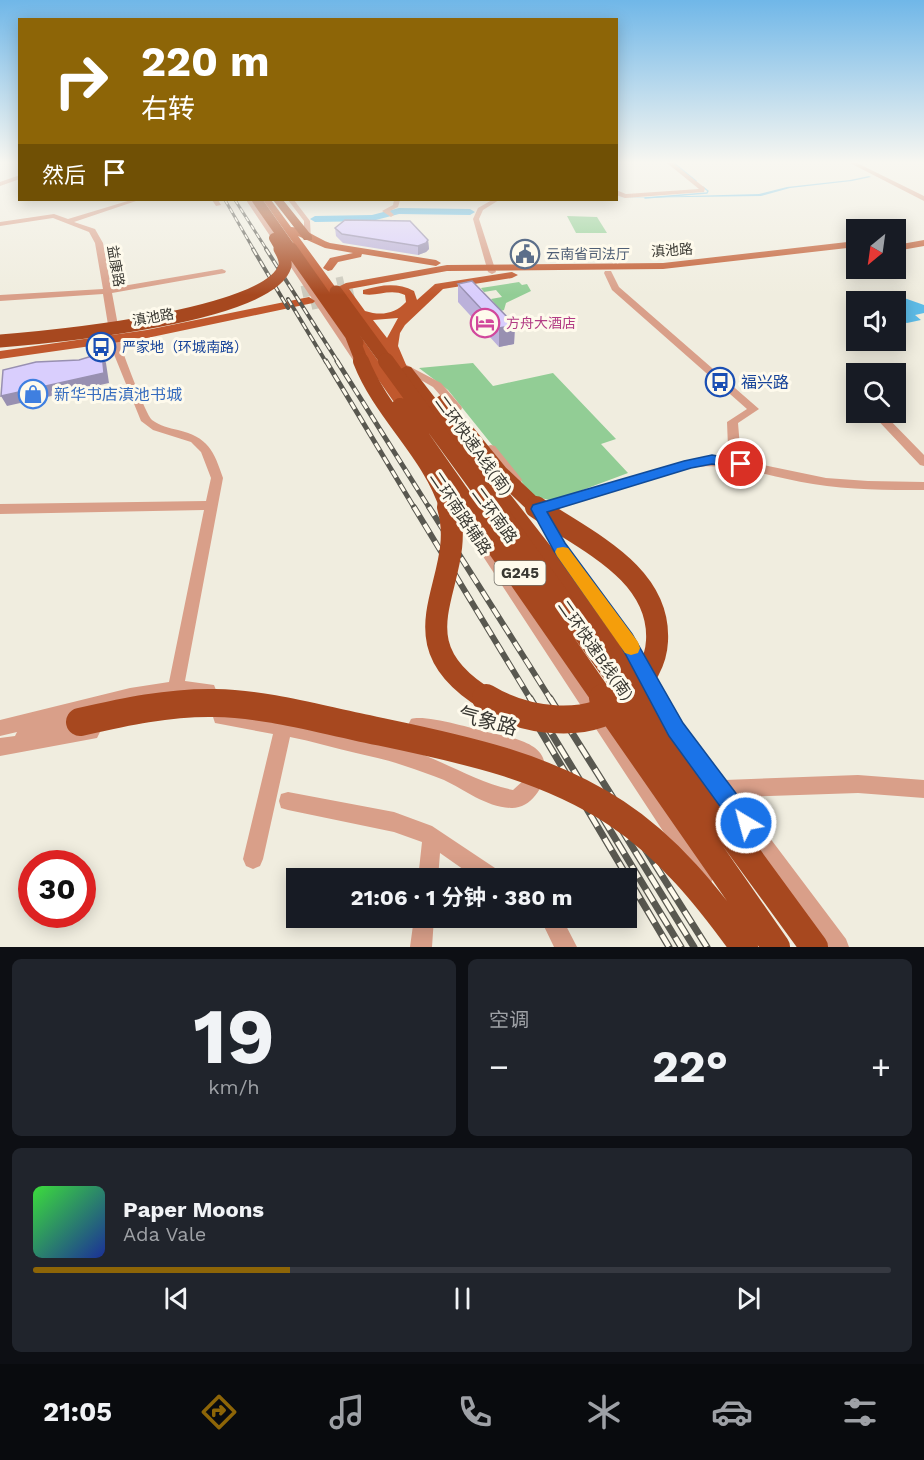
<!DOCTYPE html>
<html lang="zh">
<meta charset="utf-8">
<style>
body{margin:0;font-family:"Work Sans","Noto Sans SC",sans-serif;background:#20242c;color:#f1f3f6;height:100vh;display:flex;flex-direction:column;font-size:22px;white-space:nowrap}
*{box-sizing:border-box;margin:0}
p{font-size:20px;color:#9ea1a6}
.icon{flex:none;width:33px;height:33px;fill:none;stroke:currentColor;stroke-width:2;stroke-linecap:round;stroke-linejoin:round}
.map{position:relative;height:947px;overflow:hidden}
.panel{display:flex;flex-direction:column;gap:12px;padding:12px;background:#0d0f14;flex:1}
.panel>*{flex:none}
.banner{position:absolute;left:18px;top:18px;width:600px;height:183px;border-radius:0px;box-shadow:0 3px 15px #0003;background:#8d6507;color:#fff;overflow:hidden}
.needle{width:39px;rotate:209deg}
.controls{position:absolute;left:846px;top:219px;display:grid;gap:12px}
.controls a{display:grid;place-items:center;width:60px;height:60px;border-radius:0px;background:#171b24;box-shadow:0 3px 15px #0003;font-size:30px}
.speed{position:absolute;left:18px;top:850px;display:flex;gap:12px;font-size:30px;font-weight:700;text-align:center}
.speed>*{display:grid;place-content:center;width:78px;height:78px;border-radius:50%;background:#171b24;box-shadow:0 3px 15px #0003;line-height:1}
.speed .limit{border:9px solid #d22;background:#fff;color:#111}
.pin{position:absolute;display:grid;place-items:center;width:51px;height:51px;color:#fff;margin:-26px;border:3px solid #fff;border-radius:50%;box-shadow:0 2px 6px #0007}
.me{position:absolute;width:66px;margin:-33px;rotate:323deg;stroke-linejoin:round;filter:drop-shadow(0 0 4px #0008)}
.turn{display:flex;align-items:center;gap:21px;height:126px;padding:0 24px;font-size:27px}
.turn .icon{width:78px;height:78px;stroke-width:2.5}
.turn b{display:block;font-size:42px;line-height:51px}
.then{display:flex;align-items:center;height:57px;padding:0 24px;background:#0003;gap:12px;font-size:22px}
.big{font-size:45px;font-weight:700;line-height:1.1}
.panel .tile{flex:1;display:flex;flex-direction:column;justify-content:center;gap:9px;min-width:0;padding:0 21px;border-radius:9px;background:#20242c}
.panel .dial{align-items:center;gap:0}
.dial b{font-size:78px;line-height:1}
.song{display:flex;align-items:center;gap:18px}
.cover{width:72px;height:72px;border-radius:9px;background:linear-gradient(135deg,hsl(120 70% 55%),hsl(230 70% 35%))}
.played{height:6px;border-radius:3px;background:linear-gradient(90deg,#8d6507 30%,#363941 30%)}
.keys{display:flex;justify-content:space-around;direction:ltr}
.heat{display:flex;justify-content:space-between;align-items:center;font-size:33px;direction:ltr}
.panel .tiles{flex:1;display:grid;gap:12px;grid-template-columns:1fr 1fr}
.tile:last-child{grid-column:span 2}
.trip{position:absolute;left:286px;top:868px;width:351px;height:60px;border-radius:0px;background:#171b24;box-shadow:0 3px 15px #0003;font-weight:700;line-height:60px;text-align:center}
.menu{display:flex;height:96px;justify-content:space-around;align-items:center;background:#090b0e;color:#9ea1a6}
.menu .icon{width:42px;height:42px}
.menu .on{color:#8d6507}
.menu b{font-size:27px;color:#f1f3f6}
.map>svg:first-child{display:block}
.green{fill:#92cd95}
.forest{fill:#8acc8e}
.water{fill:#5dbce8}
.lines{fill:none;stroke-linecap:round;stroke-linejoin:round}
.stream{stroke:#5dbce8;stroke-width:1.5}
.river{fill:#5dbce8;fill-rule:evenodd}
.major-tunnel{stroke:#cbc9bc;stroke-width:12;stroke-dasharray:12 6;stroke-linecap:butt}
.minor{fill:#d99f89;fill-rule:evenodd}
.major{fill:#c0582d;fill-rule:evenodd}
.highway{fill:#a7481f;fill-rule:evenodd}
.rail-far4-casing{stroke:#595850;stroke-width:3}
.rail-far3-casing{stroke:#595850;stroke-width:4}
.rail-far2-casing{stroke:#595850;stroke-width:5}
.rail-far1-casing{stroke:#595850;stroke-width:6}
.rail-casing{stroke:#595850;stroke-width:7}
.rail-far4{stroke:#fefaec;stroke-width:1.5;stroke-dasharray:5;stroke-linecap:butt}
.rail-far3{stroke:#fefaec;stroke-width:2;stroke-dasharray:7;stroke-linecap:butt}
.rail-far2{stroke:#fefaec;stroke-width:3;stroke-dasharray:8;stroke-linecap:butt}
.rail-far1{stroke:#fefaec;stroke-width:4;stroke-dasharray:10;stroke-linecap:butt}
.rail{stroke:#fefaec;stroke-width:4.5;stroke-dasharray:14;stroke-linecap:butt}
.highway-bridge-far4{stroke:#a7481f;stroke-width:10}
.highway-bridge-far3{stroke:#a7481f;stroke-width:13}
.highway-bridge-far2{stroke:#a7481f;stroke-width:16}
.highway-bridge-far1{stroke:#a7481f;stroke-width:22}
.highway-bridge{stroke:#a7481f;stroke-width:28}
.wall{fill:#bbb1da}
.shaded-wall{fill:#9890b1}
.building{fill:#d9cefd;stroke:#9890b1;stroke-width:1.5}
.route{fill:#1a73e8;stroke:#114b97;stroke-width:1.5}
.slow{fill:#f59e0b}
.labels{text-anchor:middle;stroke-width:6;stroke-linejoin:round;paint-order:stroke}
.far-street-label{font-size:14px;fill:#393832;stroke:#fefaec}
.far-service-label{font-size:14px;fill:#4e5e75;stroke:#fefaec;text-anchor:start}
.far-hotel-label{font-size:14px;fill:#b23c85;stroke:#fefaec;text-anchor:start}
.far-transit-label{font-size:14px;fill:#164399;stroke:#fefaec;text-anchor:start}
.shield{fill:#fefaec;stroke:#74726a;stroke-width:1.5}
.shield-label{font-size:15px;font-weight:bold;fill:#393832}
.transit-label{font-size:16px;fill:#164399;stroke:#fefaec;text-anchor:start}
.shop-label{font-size:16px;fill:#366cbe;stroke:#fefaec;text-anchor:start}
.street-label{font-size:16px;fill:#393832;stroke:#fefaec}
.near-street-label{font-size:20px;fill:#393832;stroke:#fefaec}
</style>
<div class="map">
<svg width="924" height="947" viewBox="0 0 924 947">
<rect width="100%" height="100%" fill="#f0eddf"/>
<path class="green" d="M519,282L522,285L527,284L531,291L506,303L504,310L501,311L491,299L502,297L496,290L484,292L481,288Z
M473,363L493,386L553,373L616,439L601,444L628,473L553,501L533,496L448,390L419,368Z"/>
<path class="forest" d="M567,216L597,217L607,233H576Z"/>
<path class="water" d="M869,176L871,177L852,181L790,188L761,196L617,198L759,194L787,187L850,180Z
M869,292L890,293L924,305V313L915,315L921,320L907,323L896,320V302L876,301L868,295Z"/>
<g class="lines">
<path class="stream" d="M674,163L696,181
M645,198L707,193L708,191L703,187"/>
<path class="river" d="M399,208L470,209L475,212L470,215L399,214L372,221L315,222L310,219L315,216L372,215Z"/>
<path class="major-tunnel" d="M302,292L344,282
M311,304L354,294"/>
<path class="minor" d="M667,163H673L705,188L704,192L625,198L616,195V190L626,194L699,189Z
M850,163H857L924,196V201Z
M20,175V179L0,186V182Z
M131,200H139L74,222L95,229L103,243L111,288L222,269L226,271L225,273L112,293L119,331L114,334L109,331L103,294L0,301V295L103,289L95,243L89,232L53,218L0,226V222L54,214L68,219Z
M212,200H218L221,205L216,206Z
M246,200H252L363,361L361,363H355Z
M288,200H294L310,221L311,240L304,238V221Z
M394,200H400L398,207L390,211L394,215L391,217L382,211L393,205Z
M492,200H499L483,210L479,219L496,272L492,274L488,272L473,219L478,208Z
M605,271H611L619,287L759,409L738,423L740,447L734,459L826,478L868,481L924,482V490C887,490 850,490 813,484C771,478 733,461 690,468L546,511L570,552L627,630L655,677L653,682L647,684L641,682L616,639L561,559L533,509L535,506L689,460L723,458L728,447L727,422L747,409L612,290L604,273Z
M115,336L120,339L121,347C126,360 145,413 152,420C160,426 169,428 178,430C208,437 214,451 223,478L185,681L214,685L216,690L214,695C202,700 189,695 176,695C145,697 113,708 83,715L86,716L87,724L97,726L100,732L97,738L0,756V738L15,736L17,732L0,736V720L130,688L169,682L204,510L0,514V504L206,501L211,478L201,452L191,442L153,430L141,421L111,347L110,339Z
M403,363L441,383L461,406L462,408L461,410H453L433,387L400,368V364Z
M852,382L856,384V394L852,393L847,385Z
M870,412H882L924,455V466L920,465Z
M491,445L495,446L520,477L522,480L520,483H512L487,452L485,449L487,446Z
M452,496L456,497L711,869L714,876L711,883L704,886L697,883L448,503L446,500Z
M221,709C281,720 342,730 401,747C440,758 474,782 513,790L525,779L527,764C505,747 446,739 417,733L411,731L408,725L411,719C424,714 471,728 487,732C503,736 536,740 543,758C551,778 534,809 511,808C486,807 465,790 444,780C431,775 418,770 405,766C389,760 372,757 356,753C334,748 312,741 290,737L263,859L260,866L253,869L246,866L243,859L273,734L215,723L213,717L215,711Z
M671,713L677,715L725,780L858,775L924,780V798L858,793L739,797L846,939L849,947H825L717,798L710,795L707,789L708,786L665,727L663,721L665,715Z
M288,792L394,812L432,826L501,872L504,879H477L440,853L438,879H418L422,842L394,832L288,810L281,808L279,801L281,794Z
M414,918H434L432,947H410Z
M540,918H562L577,947H554Z"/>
<path class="major" d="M263,200H271L291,227C304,227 318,239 330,243L436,260L441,263L436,266L362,254L361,257L338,262L332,270L328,271L323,268L330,258L353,253L325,248L298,236L336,288L346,283L447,265L663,263L856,241V247L663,269L447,271L349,289L365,311C381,316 395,314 406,302L405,295C390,288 377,297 363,294V290C381,285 397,282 414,291L417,300L435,284L512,272L518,275L512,278L443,289L405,325L400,333L398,346L416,388L409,392L402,388L391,359L349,305L347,308H339ZM398,318L387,338L373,320Z
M924,240V246L896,251V245Z
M309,297L315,301L313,303L147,338L0,359V351L147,330Z
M352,329L356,330L415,412L417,415L415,418H405L346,333Z"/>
<path class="highway" d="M273,200H283L312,236V240H304Z
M406,366L411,367L630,648L634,655L630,662L622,665L614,662L401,373L399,370Z"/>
<g class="rail-far4-casing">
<path id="rail-far4" d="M225,200L254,250
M235,200L267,250"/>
</g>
<g class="rail-far3-casing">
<path id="rail-far3" d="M253,249L288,308
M266,249L338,362
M288,299L326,362"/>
</g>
<g class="rail-far2-casing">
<path id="rail-far2" d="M326,361L415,509
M337,361L430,509"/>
</g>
<g class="rail-far1-casing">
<path id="rail-far1" d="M414,507L531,700
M429,507L551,700"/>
</g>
<g class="rail-casing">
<path id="rail" d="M530,698L681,947
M550,698L707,947
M533,718L669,947
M606,804L694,947"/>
</g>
<use href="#rail-far4" class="rail-far4"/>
<use href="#rail-far3" class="rail-far3"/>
<use href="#rail-far2" class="rail-far2"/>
<use href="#rail-far1" class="rail-far1"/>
<use href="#rail" class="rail"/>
<path class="highway-bridge-far4" d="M257,200L292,250
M274,238L281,250"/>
<path class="highway-bridge-far3" d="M291,249L357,343
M336,292L387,362
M351,334L362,362
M0,341C49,337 270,317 285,266C286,260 283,254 280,249"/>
<path class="highway-bridge-far2" d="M361,361C382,415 431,453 448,509
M386,361L494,509
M443,403L500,473L538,509
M400,406L472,509"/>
<path class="highway-bridge-far1" d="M448,507C470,581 386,639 488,700
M470,507L604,700
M493,507L633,700
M536,507C583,540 661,572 657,641C656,664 642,684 625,700
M622,655L649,700"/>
<path class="highway-bridge" d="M486,698C526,722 589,731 627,698
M603,698L776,947
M632,698L814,947
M648,698L667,729
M80,722C124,712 169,702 215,703C264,704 311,717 358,727C447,746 539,762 616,813C668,847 708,897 744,947"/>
</g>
<path class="wall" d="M335,228L428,240L429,249L426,252L418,255L343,243L336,236Z
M458,284L515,325L514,344L499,347L458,302Z"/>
<path class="shaded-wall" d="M428,240L429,249L426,252L418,255V246Z
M515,325L514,344L499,347V328Z
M102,353L106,363L109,383L7,406L1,396Z"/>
<path class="building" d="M345,220L410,221L428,240L426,243L418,246L342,234L335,228Z
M472,281L515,325L499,328L458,284Z
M102,353L104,373L1,396L3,370L36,362L79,360Z"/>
<linearGradient id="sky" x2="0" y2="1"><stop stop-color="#70b7e8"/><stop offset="0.55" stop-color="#f8f7f1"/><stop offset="1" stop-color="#f8f7f1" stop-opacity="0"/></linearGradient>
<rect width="924" height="295" fill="url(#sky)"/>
<path class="route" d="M712,455L741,460L748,464L741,468L712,464L691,468L547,512L565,543L632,634L683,723L753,816L756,823L753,831L746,834L738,831L669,736L620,644L554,551L531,509L533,505L684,461Z"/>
<path class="slow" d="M563,547L568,548L638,642L640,648L638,653L631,655L625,653L557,556L555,552L557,548Z"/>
<defs>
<g id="civic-ring" transform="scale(1.5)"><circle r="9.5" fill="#fefaec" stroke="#5c6f8a" stroke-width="1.5"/><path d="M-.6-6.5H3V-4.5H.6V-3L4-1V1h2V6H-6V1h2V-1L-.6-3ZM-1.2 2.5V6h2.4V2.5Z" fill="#5c6f8a"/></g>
<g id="hotel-ring" transform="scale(1.5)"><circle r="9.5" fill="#fefaec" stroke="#d1479c" stroke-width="1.5"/><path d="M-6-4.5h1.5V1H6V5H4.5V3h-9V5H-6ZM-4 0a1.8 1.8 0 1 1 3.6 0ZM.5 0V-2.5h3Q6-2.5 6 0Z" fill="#d1479c"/></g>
<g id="bus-ring" transform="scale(1.5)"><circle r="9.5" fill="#fefaec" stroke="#1a4fb4" stroke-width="1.5"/><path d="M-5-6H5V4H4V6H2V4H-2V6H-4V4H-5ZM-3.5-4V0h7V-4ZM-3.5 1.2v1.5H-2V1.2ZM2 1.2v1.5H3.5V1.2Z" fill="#1a4fb4"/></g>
<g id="shop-ring" transform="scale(1.5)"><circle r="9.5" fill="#fefaec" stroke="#3f7fe0" stroke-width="1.5"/><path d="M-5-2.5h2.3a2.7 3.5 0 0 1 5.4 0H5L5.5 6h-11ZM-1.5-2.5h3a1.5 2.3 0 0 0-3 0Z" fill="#3f7fe0"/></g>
</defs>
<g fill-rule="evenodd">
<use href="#civic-ring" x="525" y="254"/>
<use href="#hotel-ring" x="485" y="323"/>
<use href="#bus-ring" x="101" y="347"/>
<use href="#bus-ring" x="720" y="382"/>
<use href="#shop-ring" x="33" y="394"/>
</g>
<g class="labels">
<g class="far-street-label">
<text transform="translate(672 250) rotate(-4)" y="5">滇池路</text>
<text transform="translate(116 266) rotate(80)" y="5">益康路</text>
<text transform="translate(153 317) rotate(-10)" y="5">滇池路</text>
</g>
<g class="far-service-label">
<text x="546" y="259">云南省司法厅</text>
</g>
<g class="far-hotel-label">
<text x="506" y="328">方舟大酒店</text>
</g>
<g class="far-transit-label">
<text x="122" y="352">严家地（环城南路）</text>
</g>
<rect class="shield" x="494.5" y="561" width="51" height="24" rx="4.5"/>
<g class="shield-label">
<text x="520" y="578">G245</text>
</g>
<g class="transit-label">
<text x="741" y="388">福兴路</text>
</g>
<g class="shop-label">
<text x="54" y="400">新华书店滇池书城</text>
</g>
<g class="street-label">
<text transform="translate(474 445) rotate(54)" y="6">二环快速A线(南)</text>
<text transform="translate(461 513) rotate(56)" y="6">二环南路辅路</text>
<text transform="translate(495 515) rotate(54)" y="6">二环南路</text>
<text transform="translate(596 650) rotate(55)" y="6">二环快速B线(南)</text>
</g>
<g class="near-street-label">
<text transform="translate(488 721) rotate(15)" y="7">气象路</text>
</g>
</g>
</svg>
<div class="controls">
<a><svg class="needle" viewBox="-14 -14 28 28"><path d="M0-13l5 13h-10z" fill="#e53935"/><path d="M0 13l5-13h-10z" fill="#9ea1a6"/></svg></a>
<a><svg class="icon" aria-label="sound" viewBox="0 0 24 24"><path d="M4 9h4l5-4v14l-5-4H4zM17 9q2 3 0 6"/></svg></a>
<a><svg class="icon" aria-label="search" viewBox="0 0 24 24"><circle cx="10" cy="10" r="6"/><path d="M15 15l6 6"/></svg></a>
</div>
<div class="speed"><div class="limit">30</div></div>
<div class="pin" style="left:741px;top:464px;background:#d93025"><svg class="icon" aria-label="arrive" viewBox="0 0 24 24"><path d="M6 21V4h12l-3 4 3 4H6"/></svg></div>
<svg class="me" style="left:746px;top:823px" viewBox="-20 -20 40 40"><circle r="17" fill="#1a73e8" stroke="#fff" stroke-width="3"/><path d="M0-11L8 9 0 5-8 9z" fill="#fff"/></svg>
<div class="trip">21:06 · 1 分钟 · 380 m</div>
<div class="banner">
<div class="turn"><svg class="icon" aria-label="right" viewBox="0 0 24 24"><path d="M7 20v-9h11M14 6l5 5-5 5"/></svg><div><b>220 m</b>右转</div></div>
<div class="then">然后<svg class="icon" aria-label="arrive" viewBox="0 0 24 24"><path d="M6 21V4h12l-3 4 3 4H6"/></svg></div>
</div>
</div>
<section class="panel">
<div class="tiles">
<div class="tile dial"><b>19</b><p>km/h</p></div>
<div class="tile"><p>空调</p>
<div class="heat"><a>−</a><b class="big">22°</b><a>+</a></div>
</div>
<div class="tile">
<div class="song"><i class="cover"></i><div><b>Paper Moons</b><p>Ada Vale</p></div></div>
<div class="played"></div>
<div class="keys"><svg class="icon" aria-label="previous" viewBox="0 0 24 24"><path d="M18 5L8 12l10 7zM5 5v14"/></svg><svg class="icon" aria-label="pause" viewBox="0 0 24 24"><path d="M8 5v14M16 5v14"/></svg><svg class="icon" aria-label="next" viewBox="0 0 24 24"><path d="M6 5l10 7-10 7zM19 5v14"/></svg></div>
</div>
</div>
</section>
<nav class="menu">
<b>21:05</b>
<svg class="icon on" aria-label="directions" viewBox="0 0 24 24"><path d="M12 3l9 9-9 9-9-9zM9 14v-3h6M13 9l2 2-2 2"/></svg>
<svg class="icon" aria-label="music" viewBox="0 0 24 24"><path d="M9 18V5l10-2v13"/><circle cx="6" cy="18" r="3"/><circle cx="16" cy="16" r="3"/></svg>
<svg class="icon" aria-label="phone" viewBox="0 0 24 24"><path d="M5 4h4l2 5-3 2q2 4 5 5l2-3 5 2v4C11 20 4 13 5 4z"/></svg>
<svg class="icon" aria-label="climate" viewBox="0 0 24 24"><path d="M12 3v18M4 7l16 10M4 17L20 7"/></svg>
<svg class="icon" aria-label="car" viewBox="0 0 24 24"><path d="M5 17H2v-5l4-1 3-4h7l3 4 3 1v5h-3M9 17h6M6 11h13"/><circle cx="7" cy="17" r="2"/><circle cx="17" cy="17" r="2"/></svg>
<svg class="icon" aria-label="filters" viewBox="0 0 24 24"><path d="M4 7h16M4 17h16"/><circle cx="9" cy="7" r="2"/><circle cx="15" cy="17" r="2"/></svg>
</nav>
